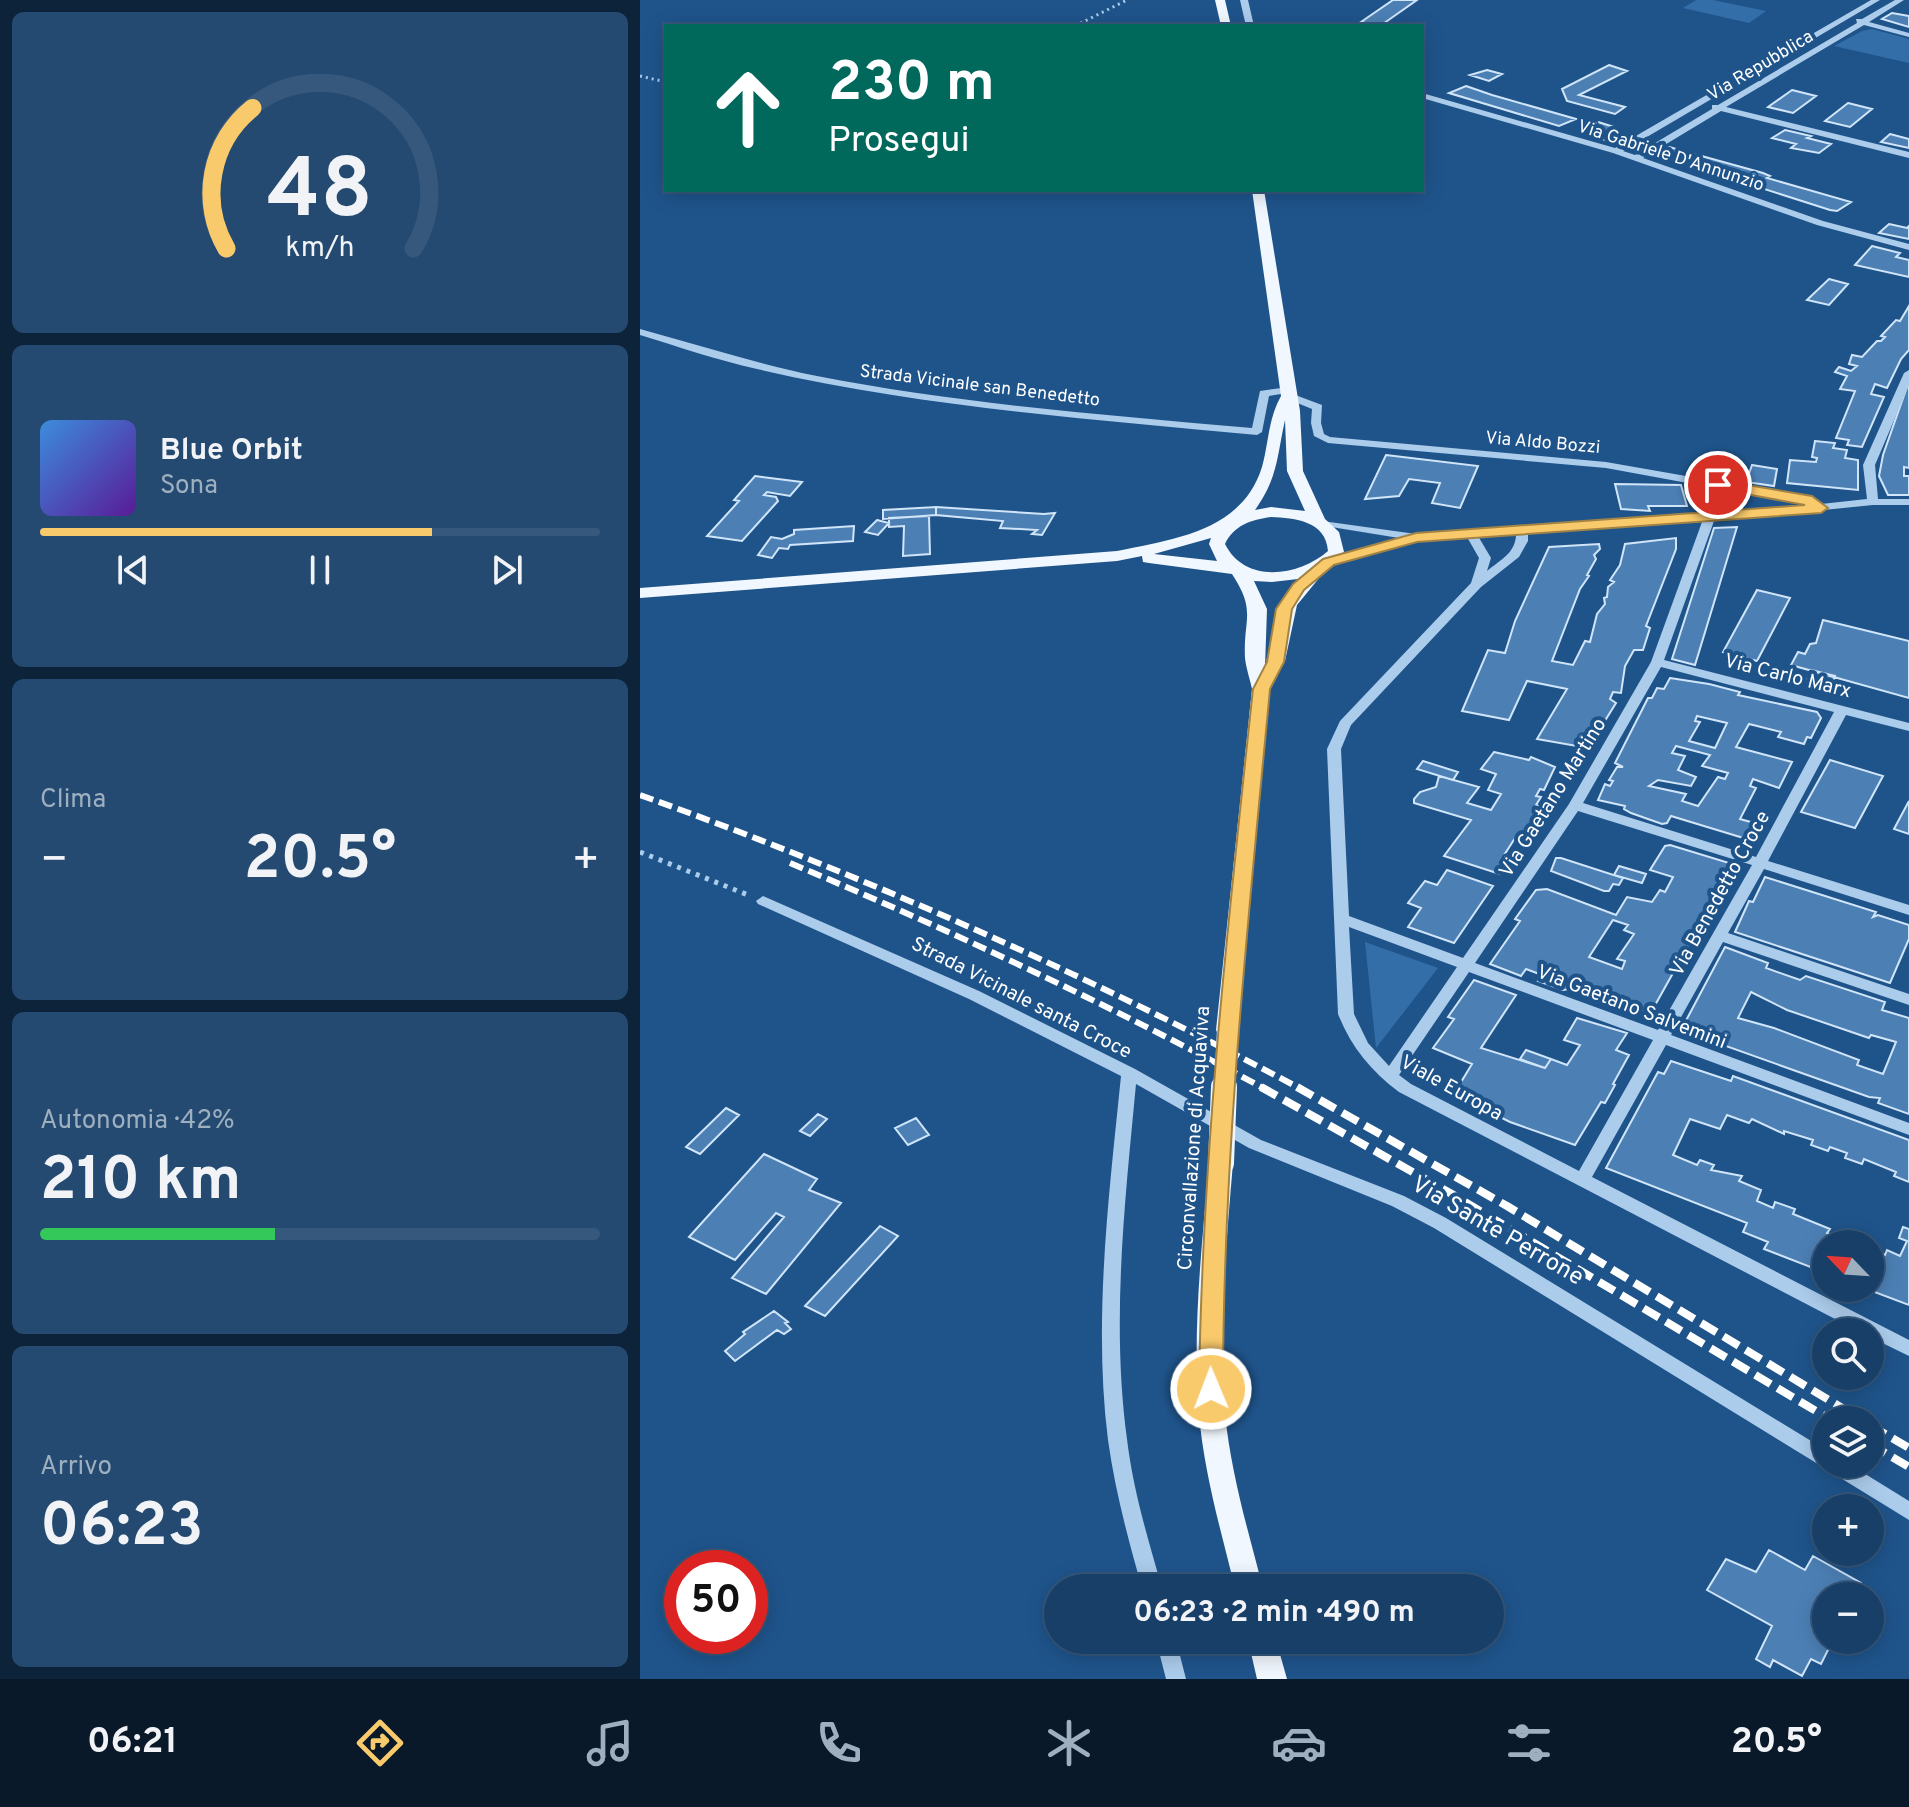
<!DOCTYPE html>
<html lang="it">
<meta charset="utf-8">
<style>
body{margin:0;font-family:Overpass,sans-serif;background:#244a71;color:#f1f3f6;height:100vh;display:flex;flex-direction:column;font-size:30px;white-space:nowrap}
*{box-sizing:border-box;margin:0}
p{font-size:26px;color:#9eafc0}
.icon{flex:none;width:44px;height:44px;fill:none;stroke:currentColor;stroke-width:2;stroke-linecap:round;stroke-linejoin:round}
.map{position:relative;flex:1;overflow:hidden}
.side{display:flex;flex-direction:column;gap:12px;padding:12px;background:#0d2339;width:640px}
.side>*{flex:none}
.guide{position:absolute;left:24px;top:24px;width:760px;height:168px;border-radius:0px;box-shadow:0 4px 20px #0003,0 0 0 2px #36587c;background:#00695c;color:#fff;overflow:hidden}
.needle{width:52px;rotate:295deg}
.fabs{position:absolute;left:1172px;top:1230px;display:grid;gap:16px}
.fabs a{display:grid;place-items:center;width:72px;height:72px;border-radius:50%;background:#173f68;box-shadow:0 4px 20px #0003,0 0 0 2px #36587c;font-size:40px}
.speed{position:absolute;left:24px;top:1550px;display:flex;gap:16px;font-size:40px;font-weight:700;text-align:center}
.speed>*{display:grid;place-content:center;width:104px;height:104px;border-radius:50%;background:#173f68;box-shadow:0 4px 20px #0003,0 0 0 2px #36587c;line-height:1}
.speed .limit{border:12px solid #d22;background:#fff;color:#111}
.pin{position:absolute;display:grid;place-items:center;width:68px;height:68px;color:#fff;margin:-34px;border:4px solid #fff;border-radius:50%;box-shadow:0 2px 8px #0007}
.me{position:absolute;width:88px;margin:-44px;rotate:359deg;stroke-linejoin:round;filter:drop-shadow(0 0 6px #0008)}
.turn{display:flex;align-items:center;gap:28px;height:168px;padding:0 32px;font-size:36px}
.turn .icon{width:104px;height:104px;stroke-width:2.5}
.turn b{display:block;font-size:56px;line-height:68px}
.big{font-size:60px;font-weight:700;line-height:1.1}
.side .tile{flex:1;display:flex;flex-direction:column;justify-content:center;gap:12px;min-width:0;padding:0 28px;border-radius:12px;background:#244a71}
.side .dial{align-items:center;gap:0}
.dial svg{height:208px;overflow:visible;fill:none;stroke:#36587c;stroke-width:7;stroke-linecap:round;text-anchor:middle}
.dial text{fill:#f1f3f6;stroke:none}
.song{display:flex;align-items:center;gap:24px}
.cover{width:96px;height:96px;border-radius:12px;background:linear-gradient(135deg,hsl(210 70% 55%),hsl(270 70% 35%))}
.played{height:8px;border-radius:4px;background:linear-gradient(90deg,#f9ca6c 70%,#36587c 70%)}
.keys{display:flex;justify-content:space-around;direction:ltr}
.heat{display:flex;justify-content:space-between;align-items:center;font-size:44px;direction:ltr}
.charge{height:12px;border-radius:6px;background:linear-gradient(90deg,#34c759 42%,#36587c 0)}
.trip{position:absolute;left:404px;top:1574px;width:460px;height:80px;border-radius:40px;background:#173f68;box-shadow:0 4px 20px #0003,0 0 0 2px #36587c;font-weight:700;line-height:80px;text-align:center}
.dock{display:flex;height:128px;justify-content:space-around;align-items:center;background:#09192a;color:#9eafc0}
.dock .icon{width:56px;height:56px}
.dock .on{color:#f9ca6c}
.dock b{font-size:36px;color:#f1f3f6}
main{display:flex;flex:1;min-height:0}
.map>svg:first-child{display:block}
.green{fill:#336ea9}
.building{fill:#4c80b5;stroke:#d1e5f9;stroke-width:2;fill-rule:evenodd}
.lines{fill:none;stroke-linecap:round;stroke-linejoin:round}
.path-far1{stroke:#acccec;stroke-width:3;stroke-dasharray:2 4;stroke-linecap:butt}
.path{stroke:#acccec;stroke-width:5;stroke-dasharray:4 6;stroke-linecap:butt}
.minor{fill:#acccec;fill-rule:evenodd}
.major{fill:#f1f7fe;fill-rule:evenodd}
.rail-far1{stroke:#fff;stroke-width:6;stroke-dasharray:14 6;stroke-linecap:butt}
.rail{stroke:#fff;stroke-width:8;stroke-dasharray:18 8;stroke-linecap:butt}
.major-bridge-far1{stroke:#f1f7fe;stroke-width:20}
.major-bridge{stroke:#f1f7fe;stroke-width:26}
.route{fill:#f9ca6c;stroke:#a28346;stroke-width:2}
.labels{text-anchor:middle;stroke-width:8;stroke-linejoin:round;paint-order:stroke}
.far-street-label{font-size:18px;fill:#fff;stroke:#1f548b}
.street-label{font-size:20px;fill:#fff;stroke:#1f548b}
.near-street-label{font-size:24px;fill:#fff;stroke:#1f548b}
</style>
<main>
<section class="side">
<div class="tile dial"><svg viewBox="0 0 100 80">
<path d="M14 69A42 42 0 1 1 86 69"/>
<path d="M14 69A42 42 0 0 1 24 15" stroke="#f9ca6c"/>
<text x="50" y="56" font-size="32" font-weight="700">48</text>
<text x="50" y="72" font-size="11">km/h</text>
</svg></div>
<div class="tile">
<div class="song"><i class="cover"></i><div><b>Blue Orbit</b><p>Sona</p></div></div>
<div class="played"></div>
<div class="keys"><svg class="icon" aria-label="previous" viewBox="0 0 24 24"><path d="M18 5L8 12l10 7zM5 5v14"/></svg><svg class="icon" aria-label="pause" viewBox="0 0 24 24"><path d="M8 5v14M16 5v14"/></svg><svg class="icon" aria-label="next" viewBox="0 0 24 24"><path d="M6 5l10 7-10 7zM19 5v14"/></svg></div>
</div>
<div class="tile"><p>Clima</p>
<div class="heat"><a>−</a><b class="big">20.5°</b><a>+</a></div>
</div>
<div class="tile"><p>Autonomia · 42%</p><b class="big">210 km</b><div class="charge"></div></div>
<div class="tile"><p>Arrivo</p><b class="big">06:23</b></div>
</section>
<div class="map">
<svg width="1269" height="1679" viewBox="0 0 1269 1679">
<rect width="100%" height="100%" fill="#1f548b"/>
<path class="green" d="M1056,0H1073L1126,11L1109,23L1043,8Z
M1232,29L1269,39V63L1194,46L1222,31Z
M725,942L798,968L736,1048Z"/>
<path class="building" d="M753,0H777L740,26L721,22Z
M1252,13L1269,16V27L1242,19Z
M969,65L987,71L939,95L985,107L975,114L927,101L922,89Z
M847,70L862,74L849,81L830,75Z
M826,86L852,95L936,119L919,126L809,93Z
M1152,90L1176,96L1153,113L1128,107Z
M1208,103L1232,109L1210,127L1185,121Z
M958,122L974,127L966,134L979,140L975,143L944,134Z
M1145,130L1171,136L1167,138L1191,144L1179,153L1151,148L1156,144L1132,138Z
M1250,134L1269,139V148L1241,142Z
M1029,147L1123,173L1130,176L1127,178L1211,202L1197,211L1190,210L1015,154Z
M1249,224L1267,228L1269,226V239L1239,233Z
M1232,246L1260,253L1256,257L1269,260V277L1215,265Z
M1189,279L1208,284L1189,305L1167,300Z
M1269,306V350L1261,359L1247,388L1235,384L1231,394L1244,397L1222,447L1207,445L1209,440L1196,438L1215,391L1200,389L1207,376L1195,372L1199,367L1211,371L1217,366L1209,364L1212,355L1222,357L1237,341H1241L1245,337L1241,336L1256,320L1260,321Z
M1269,381V468L1264,467V476H1269V495H1248L1239,476L1243,455Z
M1175,441L1195,443L1193,448L1207,450L1205,458L1218,460V490L1147,483L1150,460L1176,462L1177,458L1172,457Z
M746,455L838,466L820,508L792,503L800,483L769,479L759,496L725,499Z
M1112,465L1137,469L1134,486L1106,482Z
M115,476L162,482L150,496L127,492L124,495L136,497L138,501L102,541L67,536L99,501L94,500Z
M975,484L1041,485L1047,506H1008L1010,511L981,509Z
M296,507L404,514L415,513L402,535L392,534L397,530L360,528L363,521L296,515Z
M296,507V515L243,519V510Z
M289,516L290,554L263,556L264,526L249,527V518Z
M237,520L249,523L238,535L225,532Z
M214,526L213,541L150,545L148,549L139,548L132,558L118,555L131,537L142,539L154,534V530Z
M1097,527L1055,665L1032,659L1074,528Z
M1036,538V549L1006,626L1010,628L1003,650H994L985,666L981,693L973,692L970,699L976,703L948,748L897,739L927,689L887,681L869,720L822,711L848,650L865,653L875,621L909,547L959,544L960,549L954,555L956,559L947,575L949,576L940,589L912,661L933,665L945,641L950,642L957,614L965,604L964,598L967,597L968,587L974,582L970,580L980,565L985,544Z
M1117,590L1150,598L1117,661L1083,652Z
M1183,620L1269,641V698L1151,665L1158,652L1165,654L1170,644L1176,643Z
M1171,670L1195,676L1191,685L1167,680Z
M1030,678L1069,684L1100,692L1098,695L1177,712L1181,718L1171,738L1167,737L1164,744L1138,737L1141,732L1109,724L1096,747L1152,762L1139,788L1113,779L1110,786L1116,788L1100,819L1118,824L1110,840L1031,816L1027,823L1022,824L991,813L984,809L985,806L958,800L965,784L970,786L973,781L969,780L977,767H983L975,763L1008,698H1012L1017,688L1024,689ZM1057,716L1087,723L1075,748L1049,741L1060,722L1055,721ZM1036,746L1070,755L1062,766L1088,773L1085,779L1078,777L1058,806L1042,801L1046,794L1009,786L1018,780L1051,786L1056,777L1038,770L1045,756L1032,753Z
M854,752L889,760L891,757L915,767L904,790L900,789L896,796L901,797L896,805L908,810L890,837L877,835L861,860L868,862L860,874L804,856L831,820L774,803V799L780,792L796,787L799,776L839,787L827,803L851,810L861,794L848,790L856,774L841,769Z
M1190,760L1243,776L1215,828L1161,812Z
M783,761L818,772L813,780L777,769Z
M1269,801V834L1254,829Z
M1030,845L1099,866L1076,906L1071,905L1009,1016L967,1003L962,998L936,988L923,990L898,981L902,975L886,969L881,976L850,964L880,921L875,919L896,890L907,889L976,915L987,897L1012,902L1020,890L1025,892L1033,877L1010,870L1025,846ZM973,920L988,925L984,930L994,934L977,959L985,961L982,969L949,957Z
M916,858H921L983,878L979,885L973,884L969,891H964L911,871Z
M979,866L1006,874L1002,883L974,875Z
M807,870L853,886L814,943L768,927L781,908L768,903L785,881L797,885Z
M1125,877L1236,912L1233,917L1238,915L1269,925V939L1250,983L1095,932L1109,901L1113,902Z
M1085,947L1128,963L1126,968L1160,980L1166,976L1245,1002L1242,1010L1269,1018V1114L1238,1103L1240,1098L1229,1097L1041,1030ZM1111,992L1147,1010L1229,1038L1231,1035L1256,1042L1243,1074L1217,1065L1219,1060L1134,1028L1098,1018Z
M834,980L876,995L841,1048L905,1068L911,1059L927,1065L940,1045L924,1040L937,1018L987,1033L976,1050L989,1055L973,1084L975,1085L965,1103L961,1102L935,1145L870,1122L830,1102L833,1098L815,1092L832,1064L793,1048L814,1019L808,1017Z
M886,1050L911,1059L905,1068L880,1059Z
M1031,1061L1091,1081L1093,1076L1269,1140V1182L1254,1176L1256,1172L1224,1159L1222,1164L1205,1158L1207,1153L1190,1147L1188,1151L1171,1145L1173,1140L1144,1131V1134L1112,1119L1109,1123L1087,1115L1080,1129L1050,1119L1033,1155L1057,1165L1060,1160L1074,1165L1071,1170L1102,1176L1099,1181L1121,1190L1117,1201L1133,1208L1135,1202L1155,1209L1153,1214L1190,1229L1187,1233L1215,1244H1186V1273L1124,1249L1128,1242L1103,1232L1107,1223L966,1168L1018,1072L1024,1074Z
M86,1108L99,1115L60,1154L46,1147Z
M178,1114L187,1119L170,1136L160,1131Z
M276,1118L289,1135L268,1145L255,1128Z
M124,1154L177,1179L169,1190L201,1203L126,1294L92,1278L144,1217L136,1213L95,1260L49,1237Z
M240,1226L258,1236L185,1316L165,1306Z
M1263,1227L1269,1229V1305L1224,1288H1230V1244L1226,1242L1239,1247L1237,1252L1245,1255L1247,1250L1260,1256L1267,1241L1259,1238Z
M134,1311L148,1322L145,1323L151,1329L144,1334L137,1330L95,1361L85,1351L105,1334L103,1332Z
M1129,1550L1165,1570L1173,1556L1221,1583L1215,1596H1186V1640H1193L1181,1664L1171,1659L1162,1676L1133,1660L1130,1667L1116,1659L1132,1626L1067,1590L1086,1559L1116,1572Z"/>
<g class="lines">
<path class="path-far1" d="M435,26L487,0
M0,76L26,82"/>
<path class="path" d="M0,852L108,895"/>
<path class="minor" d="M600,0H608L614,26H606Z
M1231,0H1240L983,151L995,155L1072,109V105H1078L1217,23L1216,19H1222L1255,0H1264L1229,22L1269,33V37L1224,25L1086,107L1269,152V158L1081,111L1003,158L1183,221L1269,244V250L1177,225L973,153L782,98V93L975,148Z
M0,329C59,345 117,364 177,376C320,404 467,415 612,428L620,391L649,387L654,390L650,393L682,405L681,423L684,434L690,437L966,462L1166,497L1181,504L1227,499L1223,465L1264,373L1269,370V385L1235,465L1238,499H1269V505H1233L1074,521L1024,660L1269,723V731L1206,715L1128,861L1269,905V915L1124,869L1088,933L1269,994V1005L1083,942L1031,1035L1269,1123V1135L1026,1045L952,1177L1269,1340V1356L1230,1337V1332H1220L759,1092C731,1071 711,1047 698,1014L687,749L700,721L831,583L839,558L827,537L773,540L688,566L682,562L684,559L759,538L679,525L675,524V520L776,534L1069,515L1167,505L966,468L688,443L674,436L671,423L672,409L645,398L644,396L647,393L629,396L622,432L617,435C450,419 281,407 117,369C77,360 39,347 0,335ZM1062,522L1011,662L929,804L823,958L709,916L701,749L711,725L841,587L879,557L888,541V533ZM876,534C876,553 860,560 847,571L851,558L838,536ZM1021,667L1194,712L1116,857L943,803ZM938,811L1112,865L1018,1030L835,963ZM709,927L817,967L749,1066L728,1043L714,1014ZM829,972L1013,1040L939,1171L771,1084L759,1075Z
M123,896L339,991L495,1069L621,1140L764,1196L806,1218L1186,1450V1464H1209L1269,1501V1520L794,1228L752,1206L609,1148L496,1084C485,1201 471,1322 487,1439C493,1490 508,1539 522,1588H502C488,1539 475,1490 468,1440C453,1320 469,1195 481,1076L329,999L118,904L116,901Z
M516,1640H536L546,1679H526Z"/>
<path class="major" d="M575,0H585L591,26H581Z
M612,190H624L660,411L663,471L685,519L699,532L704,552L681,571L680,577L657,605L645,661L630,689L598,1030L595,1036H579L576,1030L612,689C610,679 606,668 605,658C603,618 617,612 592,574L509,563L503,562L502,556L477,561L0,598V588L477,551C535,539 602,531 622,467C629,442 628,419 641,396ZM645,420L647,471L665,511L631,507L615,510C638,478 637,456 645,420ZM631,517C655,518 686,521 688,551C658,577 605,584 585,544C594,525 611,520 631,517ZM571,538L569,544L577,561L514,554ZM658,579L639,605L625,667L627,609L614,581L632,582Z
M581,1154L589,1157L593,1163C586,1246 578,1331 585,1414C591,1473 608,1531 623,1588H595C581,1531 564,1473 559,1414C552,1330 562,1246 569,1163L573,1157Z
M608,1640H636L647,1679H617Z"/>
<path class="rail-far1" d="M0,795C228,877 448,975 661,1089
M150,863C312,931 470,1005 625,1089"/>
<path class="rail" d="M621,1087L810,1193L1191,1420
M657,1087L867,1206L1222,1420
M1230,1425L1269,1448
M1230,1444L1269,1467"/>
<path class="major-bridge-far1" d="M584,1089L587,1030"/>
<path class="major-bridge" d="M581,1163L584,1087"/>
</g>
<path class="route" d="M1078,480L1172,496L1188,508L1181,513L777,542L694,565L664,590L652,609L644,662L630,689C608,922 583,1155 583,1389L579,1396L571,1399L563,1396L559,1389C562,1155 588,922 613,689L627,662L636,609L653,584L683,559L776,533L1165,505L1073,488V482Z"/>
<g class="labels">
<g class="far-street-label">
<text transform="translate(1120 65) rotate(-31)" y="6">Via Repubblica</text>
<text transform="translate(1031 155) rotate(18)" y="6">Via Gabriele D'Annunzio</text>
<text transform="translate(340 385) rotate(7)" y="6">Strada Vicinale san Benedetto</text>
<text transform="translate(903 442) rotate(5)" y="6">Via Aldo Bozzi</text>
</g>
<g class="street-label">
<text transform="translate(1148 675) rotate(14)" y="7">Via Carlo Marx</text>
<text transform="translate(912 797) rotate(-58)" y="7">Via Gaetano Martino</text>
<text transform="translate(1079 893) rotate(-61)" y="7">Via Benedetto Croce</text>
<text transform="translate(382 997) rotate(27)" y="7">Strada Vicinale santa Croce</text>
<text transform="translate(992 1006) rotate(21)" y="7">Via Gaetano Salvemini</text>
<text transform="translate(812 1087) rotate(29)" y="7">Viale Europa</text>
<text transform="translate(553 1138) rotate(-86)" y="7">Circonvallazione di Acquaviva</text>
</g>
<g class="near-street-label">
<text transform="translate(858 1230) rotate(30)" y="8">Via Sante Perrone</text>
</g>
</g>
</svg>
<div class="fabs">
<a><svg class="needle" viewBox="-14 -14 28 28"><path d="M0-13l5 13h-10z" fill="#e53935"/><path d="M0 13l5-13h-10z" fill="#9eafc0"/></svg></a>
<a><svg class="icon" aria-label="search" viewBox="0 0 24 24"><circle cx="10" cy="10" r="6"/><path d="M15 15l6 6"/></svg></a>
<a><svg class="icon" aria-label="layers" viewBox="0 0 24 24"><path d="M12 4l9 5-9 5-9-5zM3 14l9 5 9-5"/></svg></a>
<a>+</a>
<a>−</a>
</div>
<div class="speed"><div class="limit">50</div></div>
<div class="pin" style="left:1078px;top:485px;background:#d93025"><svg class="icon" aria-label="arrive" viewBox="0 0 24 24"><path d="M6 21V4h12l-3 4 3 4H6"/></svg></div>
<svg class="me" style="left:571px;top:1389px" viewBox="-20 -20 40 40"><circle r="17" fill="#f9ca6c" stroke="#fff" stroke-width="3"/><path d="M0-11L8 9 0 5-8 9z" fill="#fff"/></svg>
<div class="trip">06:23 · 2 min · 490 m</div>
<div class="guide">
<div class="turn"><svg class="icon" aria-label="ahead" viewBox="0 0 24 24"><path d="M12 20V5M6 11l6-6 6 6"/></svg><div><b>230 m</b>Prosegui</div></div>
</div>
</div>
</main>
<nav class="dock">
<b>06:21</b>
<svg class="icon on" aria-label="directions" viewBox="0 0 24 24"><path d="M12 3l9 9-9 9-9-9zM9 14v-3h6M13 9l2 2-2 2"/></svg>
<svg class="icon" aria-label="music" viewBox="0 0 24 24"><path d="M9 18V5l10-2v13"/><circle cx="6" cy="18" r="3"/><circle cx="16" cy="16" r="3"/></svg>
<svg class="icon" aria-label="phone" viewBox="0 0 24 24"><path d="M5 4h4l2 5-3 2q2 4 5 5l2-3 5 2v4C11 20 4 13 5 4z"/></svg>
<svg class="icon" aria-label="climate" viewBox="0 0 24 24"><path d="M12 3v18M4 7l16 10M4 17L20 7"/></svg>
<svg class="icon" aria-label="car" viewBox="0 0 24 24"><path d="M5 17H2v-5l4-1 3-4h7l3 4 3 1v5h-3M9 17h6M6 11h13"/><circle cx="7" cy="17" r="2"/><circle cx="17" cy="17" r="2"/></svg>
<svg class="icon" aria-label="filters" viewBox="0 0 24 24"><path d="M4 7h16M4 17h16"/><circle cx="9" cy="7" r="2"/><circle cx="15" cy="17" r="2"/></svg>
<b>20.5°</b>
</nav>
